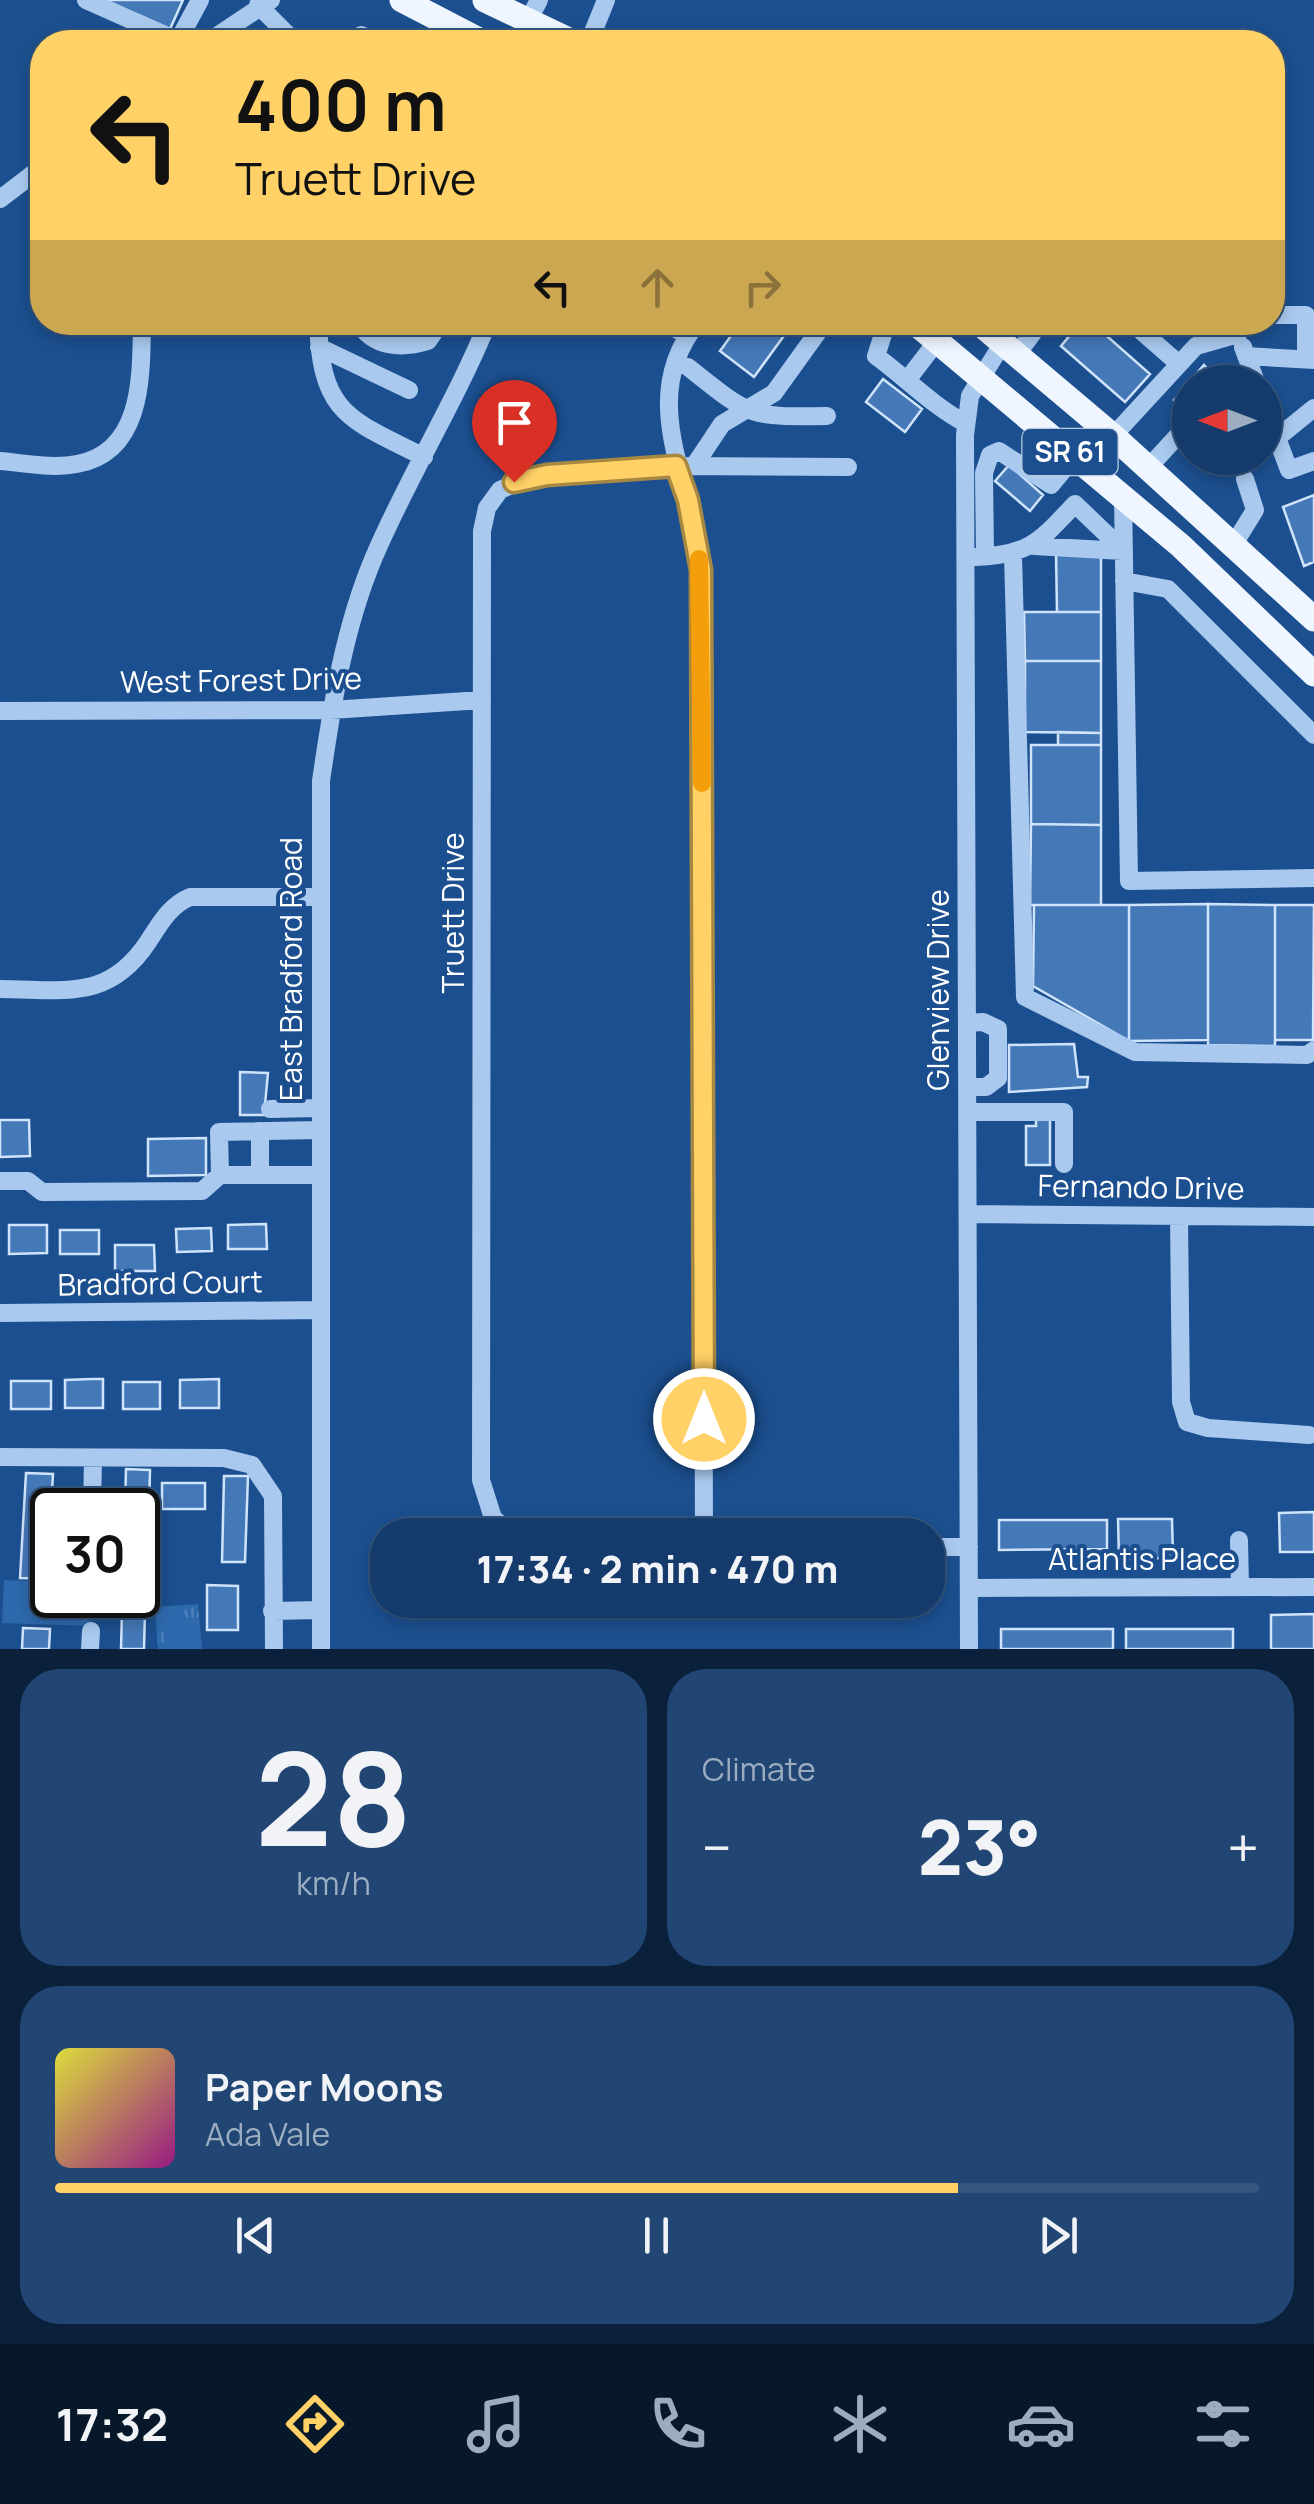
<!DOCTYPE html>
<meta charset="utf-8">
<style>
body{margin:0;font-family:Manrope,sans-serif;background:#214673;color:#f1f3f6;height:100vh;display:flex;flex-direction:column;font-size:38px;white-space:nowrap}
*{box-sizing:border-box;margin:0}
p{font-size:32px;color:#9dadc1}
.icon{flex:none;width:55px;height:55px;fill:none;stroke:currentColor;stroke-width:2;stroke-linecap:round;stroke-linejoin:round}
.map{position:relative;height:1649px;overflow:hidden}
.sheet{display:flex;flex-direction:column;gap:20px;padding:20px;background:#0b203b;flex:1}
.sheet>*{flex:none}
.banner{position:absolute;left:30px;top:30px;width:1255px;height:305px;border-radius:40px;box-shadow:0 5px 15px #0003,0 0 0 2px #33557e;background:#ffd166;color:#111;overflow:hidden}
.needle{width:65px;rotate:270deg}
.buttons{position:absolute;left:1172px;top:365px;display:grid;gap:20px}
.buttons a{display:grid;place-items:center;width:110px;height:110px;border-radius:50%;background:#143b6b;box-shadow:0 5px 15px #0003,0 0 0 2px #33557e;font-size:50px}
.speed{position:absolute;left:30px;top:1488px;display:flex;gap:20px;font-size:50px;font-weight:700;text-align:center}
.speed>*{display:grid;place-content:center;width:130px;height:130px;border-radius:50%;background:#143b6b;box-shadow:0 5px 15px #0003,0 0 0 2px #33557e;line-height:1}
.speed .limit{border:5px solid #111;border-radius:15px;background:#fff;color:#111}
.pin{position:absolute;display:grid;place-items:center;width:85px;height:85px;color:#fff;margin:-102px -42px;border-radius:50% 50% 50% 0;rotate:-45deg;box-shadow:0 0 10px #0007}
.pin .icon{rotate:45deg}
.me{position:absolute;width:110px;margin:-55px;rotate:0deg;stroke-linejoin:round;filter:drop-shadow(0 0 8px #0008)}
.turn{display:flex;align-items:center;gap:35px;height:210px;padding:0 40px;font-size:45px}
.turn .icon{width:130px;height:130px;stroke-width:2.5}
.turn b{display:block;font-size:70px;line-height:85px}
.lanes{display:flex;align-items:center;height:95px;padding:0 40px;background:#0003;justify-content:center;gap:50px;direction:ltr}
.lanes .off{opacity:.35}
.big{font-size:75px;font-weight:800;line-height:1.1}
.sheet .widget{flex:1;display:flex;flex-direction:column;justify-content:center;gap:15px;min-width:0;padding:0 35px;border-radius:40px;background:#214673}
.sheet .dial{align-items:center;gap:0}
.dial b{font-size:130px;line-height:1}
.song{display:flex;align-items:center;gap:30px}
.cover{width:120px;height:120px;border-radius:15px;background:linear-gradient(135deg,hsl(60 70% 55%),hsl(310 70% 35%))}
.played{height:10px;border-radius:5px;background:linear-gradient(90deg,#ffd166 75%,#33557e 75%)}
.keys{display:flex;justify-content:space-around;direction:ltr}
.heat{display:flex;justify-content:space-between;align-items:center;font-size:55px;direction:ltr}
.sheet .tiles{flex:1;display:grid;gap:20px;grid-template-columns:1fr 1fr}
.widget:last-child{grid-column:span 2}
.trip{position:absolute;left:370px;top:1518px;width:575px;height:100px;border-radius:40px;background:#143b6b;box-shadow:0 5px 15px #0003,0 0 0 2px #33557e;font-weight:800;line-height:100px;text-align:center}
.tab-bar{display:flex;height:160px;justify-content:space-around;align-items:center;background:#08182b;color:#9dadc1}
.tab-bar .icon{width:70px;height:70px}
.tab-bar .active{color:#ffd166}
.tab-bar b{font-size:45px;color:#f1f3f6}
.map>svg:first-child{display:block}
.park{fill:url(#park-tufts)}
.pitch{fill:#2e69ad}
.building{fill:#4478b7;stroke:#cfe3fa;stroke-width:2.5}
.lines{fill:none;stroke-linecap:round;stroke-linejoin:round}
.minor{stroke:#a9c9ee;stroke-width:18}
.major{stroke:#f0f6ff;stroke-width:25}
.route-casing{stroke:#a68842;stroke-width:25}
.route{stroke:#ffd166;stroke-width:18}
.slow{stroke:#f59e0b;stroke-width:18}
.labels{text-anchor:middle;stroke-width:8;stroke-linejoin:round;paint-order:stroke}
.shield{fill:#1b4f8f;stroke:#bbcadd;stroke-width:2.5}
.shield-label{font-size:28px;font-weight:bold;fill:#fff}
.street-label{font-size:30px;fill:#fff;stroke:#1b4f8f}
</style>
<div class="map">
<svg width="1314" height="1649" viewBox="0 0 1314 1649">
<defs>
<pattern id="park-tufts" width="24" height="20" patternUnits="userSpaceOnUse" patternTransform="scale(2.5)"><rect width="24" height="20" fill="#2e69ad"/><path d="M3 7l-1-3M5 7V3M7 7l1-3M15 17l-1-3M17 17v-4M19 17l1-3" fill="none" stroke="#4d80b9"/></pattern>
</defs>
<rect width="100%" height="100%" fill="#1b4f8f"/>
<path class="park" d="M198,1604L202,1649H158L155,1607Z"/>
<path class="pitch" d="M4,1580L52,1582V1595H91L90,1626L2,1623Z
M191,1620L193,1649H167L164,1622Z"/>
<path class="building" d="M104,0H183L170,29Z
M378,322H416V334H378Z
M741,322H794L754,377L720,351Z
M1081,322H1091L1150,374L1125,402L1061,346Z
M1204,365L1219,382H1190V414L1174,400Z
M883,379L922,409L905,432L866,402Z
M1009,465L1043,495L1030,511L995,481Z
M1314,495V562L1304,566L1283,507Z
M1056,553H1101V612H1057Z
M1024,612H1101V661H1025Z
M1025,661H1101V733L1025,732Z
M1058,732L1101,733V745H1058Z
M1031,745H1101V825L1031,824Z
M1031,824L1101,825V905H1030Z
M1208,904V1040L1129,1041V905Z
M1208,904L1275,905V1046L1208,1045Z
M1034,905H1129V1041L1033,986Z
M1275,905H1314L1313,1040H1275Z
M1074,1044L1078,1077H1088L1087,1087L1009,1092V1045Z
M240,1072L268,1073L264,1115H240Z
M1036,1117H1050V1165H1026V1126H1036Z
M0,1120H29L30,1156L0,1157Z
M206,1138V1175L148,1176V1139Z
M266,1224L267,1249H228V1225Z
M9,1225H47V1253L9,1254Z
M211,1228L212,1251L177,1252L176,1229Z
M60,1230H99V1254H60Z
M115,1245H154L155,1271H115Z
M92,1379H103V1408H65V1380Z
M219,1379V1408H180V1380Z
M11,1381H51V1409H11Z
M123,1382H160V1409H123Z
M126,1469L150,1470L147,1598L123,1597L138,1595V1510H125Z
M26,1473L53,1474L47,1579L20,1578Z
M224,1476H248L245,1562H222Z
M162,1483H205V1509H162Z
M1314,1512V1552H1280L1279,1513Z
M1118,1519H1172L1173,1558L1119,1559Z
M999,1520H1107V1549L999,1550Z
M207,1585L238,1586V1630H207Z
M122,1610L145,1611L144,1649H121Z
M1314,1614V1649H1271V1615Z
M23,1628L50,1629L49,1649H22Z
M1001,1629H1113V1649H1001Z
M1126,1629H1233V1649H1126Z"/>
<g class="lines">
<path class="minor" d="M86,0L178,41L200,0
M258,5L295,42
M528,21L539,0
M208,42L271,0
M361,42V35L376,42
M589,42L606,0
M0,199L42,167
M1272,315H1306V357
M318,322C321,415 349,419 424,457
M358,322C373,348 402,349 428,341L441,322
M555,322L626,328L631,322
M666,322L687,336
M698,322C652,378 670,438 688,500C695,523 697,547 701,570L704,1535
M887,322L876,356C906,378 933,406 965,423
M1131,322L1179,364
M318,323H358
M319,347L409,390
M1243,347L1256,382
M1018,353L1041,322
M1246,356L1314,360
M688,367C751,417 747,417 827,416
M908,379L937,341
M1265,406L1289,470L1314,461
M1113,436L1196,346L1238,334
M1277,438L1314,408
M0,461C25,463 53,469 77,464C144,452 141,374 142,322
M694,466L722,424L774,393L825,322
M1148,468L1182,431
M1123,496L1129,881L1314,878
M1234,544L1255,510L1245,479
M1034,546L1123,551
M1013,555L1025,997L1135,1052L1307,1055L1314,1050
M985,556L984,473L990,455L999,451L1051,485L1075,456
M976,557C1030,555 1040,541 1075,504L1124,551
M1124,581L1168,589L1314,735
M0,711L331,710L482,700
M0,989C64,989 108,1002 148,942C160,924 169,906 190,897H318
M967,1023L983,1022L998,1029V1078L986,1087H967
M270,1109L319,1108
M967,1112H1064V1164
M260,1131V1175
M220,1175L219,1132L320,1130
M0,1181H28L42,1192L202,1191L220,1175H320
M968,1214L1314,1217
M1179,1216L1181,1402L1187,1422L1208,1428L1309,1435
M0,1313L321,1310
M0,1457L224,1458L252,1465L273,1496L274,1649
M92,1510L93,1459
M512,1535L493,1518L481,1480L482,531L487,508L500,490L530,477L676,466L848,467
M1239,1540L1240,1587
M928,1547H969
M969,1588L1314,1587
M272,1611L321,1610
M90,1649L91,1631
M321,1649V781C332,705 344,628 374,557C408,477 455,403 488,322
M969,1649L965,435L970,396L1004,341"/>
<path class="major" d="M402,0L483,42
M485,0L573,42
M914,322L1181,546L1314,674
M978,322L1113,436L1314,619"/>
</g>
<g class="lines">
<g class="route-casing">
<path id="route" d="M514,482L547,475L676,466L688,500L701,570L704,1419"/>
</g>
<use href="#route" class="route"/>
<path class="slow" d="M699,559L702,783"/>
</g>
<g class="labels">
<rect class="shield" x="1022.5" y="429" width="95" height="46" rx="8"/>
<g class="shield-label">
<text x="1070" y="462">SR 61</text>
</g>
<g class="street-label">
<text transform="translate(241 681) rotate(-1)" y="10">West Forest Drive</text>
<text transform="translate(454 913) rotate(-90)" y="10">Truett Drive</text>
<text transform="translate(292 969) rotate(-90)" y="10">East Bradford Road</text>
<text transform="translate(939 990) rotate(-90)" y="10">Glenview Drive</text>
<text transform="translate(1141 1188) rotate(1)" y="10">Fernando Drive</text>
<text transform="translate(160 1284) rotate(-1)" y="10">Bradford Court</text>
<text x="1142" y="1570">Atlantis Place</text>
</g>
</g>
</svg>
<div class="buttons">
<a><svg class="needle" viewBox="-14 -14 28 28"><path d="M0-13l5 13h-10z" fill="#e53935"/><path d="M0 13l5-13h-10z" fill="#9dadc1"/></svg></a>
</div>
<div class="speed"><div class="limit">30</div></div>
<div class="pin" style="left:514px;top:482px;background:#d93025"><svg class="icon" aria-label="arrive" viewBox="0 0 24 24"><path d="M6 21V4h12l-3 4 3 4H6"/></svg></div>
<svg class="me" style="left:704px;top:1419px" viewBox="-20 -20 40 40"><circle r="17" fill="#ffd166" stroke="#fff" stroke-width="3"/><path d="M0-11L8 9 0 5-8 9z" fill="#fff"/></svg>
<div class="trip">17:34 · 2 min · 470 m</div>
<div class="banner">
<div class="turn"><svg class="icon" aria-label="left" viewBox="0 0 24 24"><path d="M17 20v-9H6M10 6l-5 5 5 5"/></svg><div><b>400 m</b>Truett Drive</div></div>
<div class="lanes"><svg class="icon" aria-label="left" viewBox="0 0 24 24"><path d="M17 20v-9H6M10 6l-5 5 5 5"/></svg><svg class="icon off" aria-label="ahead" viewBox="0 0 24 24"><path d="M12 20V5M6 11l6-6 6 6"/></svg><svg class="icon off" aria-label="right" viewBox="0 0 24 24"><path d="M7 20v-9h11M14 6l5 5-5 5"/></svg></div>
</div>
</div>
<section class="sheet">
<div class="tiles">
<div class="widget dial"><b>28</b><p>km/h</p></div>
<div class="widget"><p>Climate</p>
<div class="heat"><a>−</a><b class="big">23°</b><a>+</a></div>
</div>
<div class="widget">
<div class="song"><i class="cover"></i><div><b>Paper Moons</b><p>Ada Vale</p></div></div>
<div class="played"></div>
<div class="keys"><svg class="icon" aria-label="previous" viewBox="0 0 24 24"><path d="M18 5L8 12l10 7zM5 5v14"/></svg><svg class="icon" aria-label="pause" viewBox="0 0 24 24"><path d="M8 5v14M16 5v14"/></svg><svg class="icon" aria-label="next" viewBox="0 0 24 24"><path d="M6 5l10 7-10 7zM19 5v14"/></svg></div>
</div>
</div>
</section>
<nav class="tab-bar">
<b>17:32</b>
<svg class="icon active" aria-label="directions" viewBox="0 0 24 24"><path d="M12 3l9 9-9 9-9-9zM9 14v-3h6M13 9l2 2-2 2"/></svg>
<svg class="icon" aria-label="music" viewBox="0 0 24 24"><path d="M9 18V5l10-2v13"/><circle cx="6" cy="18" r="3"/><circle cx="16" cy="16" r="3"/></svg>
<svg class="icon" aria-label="phone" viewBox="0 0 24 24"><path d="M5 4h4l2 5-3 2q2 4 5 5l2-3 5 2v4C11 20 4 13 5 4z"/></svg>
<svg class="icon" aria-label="climate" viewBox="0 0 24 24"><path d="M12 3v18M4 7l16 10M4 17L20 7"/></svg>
<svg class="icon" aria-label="car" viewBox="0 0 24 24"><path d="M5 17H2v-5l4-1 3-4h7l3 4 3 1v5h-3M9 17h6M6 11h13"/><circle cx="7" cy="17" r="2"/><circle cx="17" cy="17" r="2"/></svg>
<svg class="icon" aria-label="filters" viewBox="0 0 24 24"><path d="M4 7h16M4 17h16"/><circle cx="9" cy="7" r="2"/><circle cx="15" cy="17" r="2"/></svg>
</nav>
